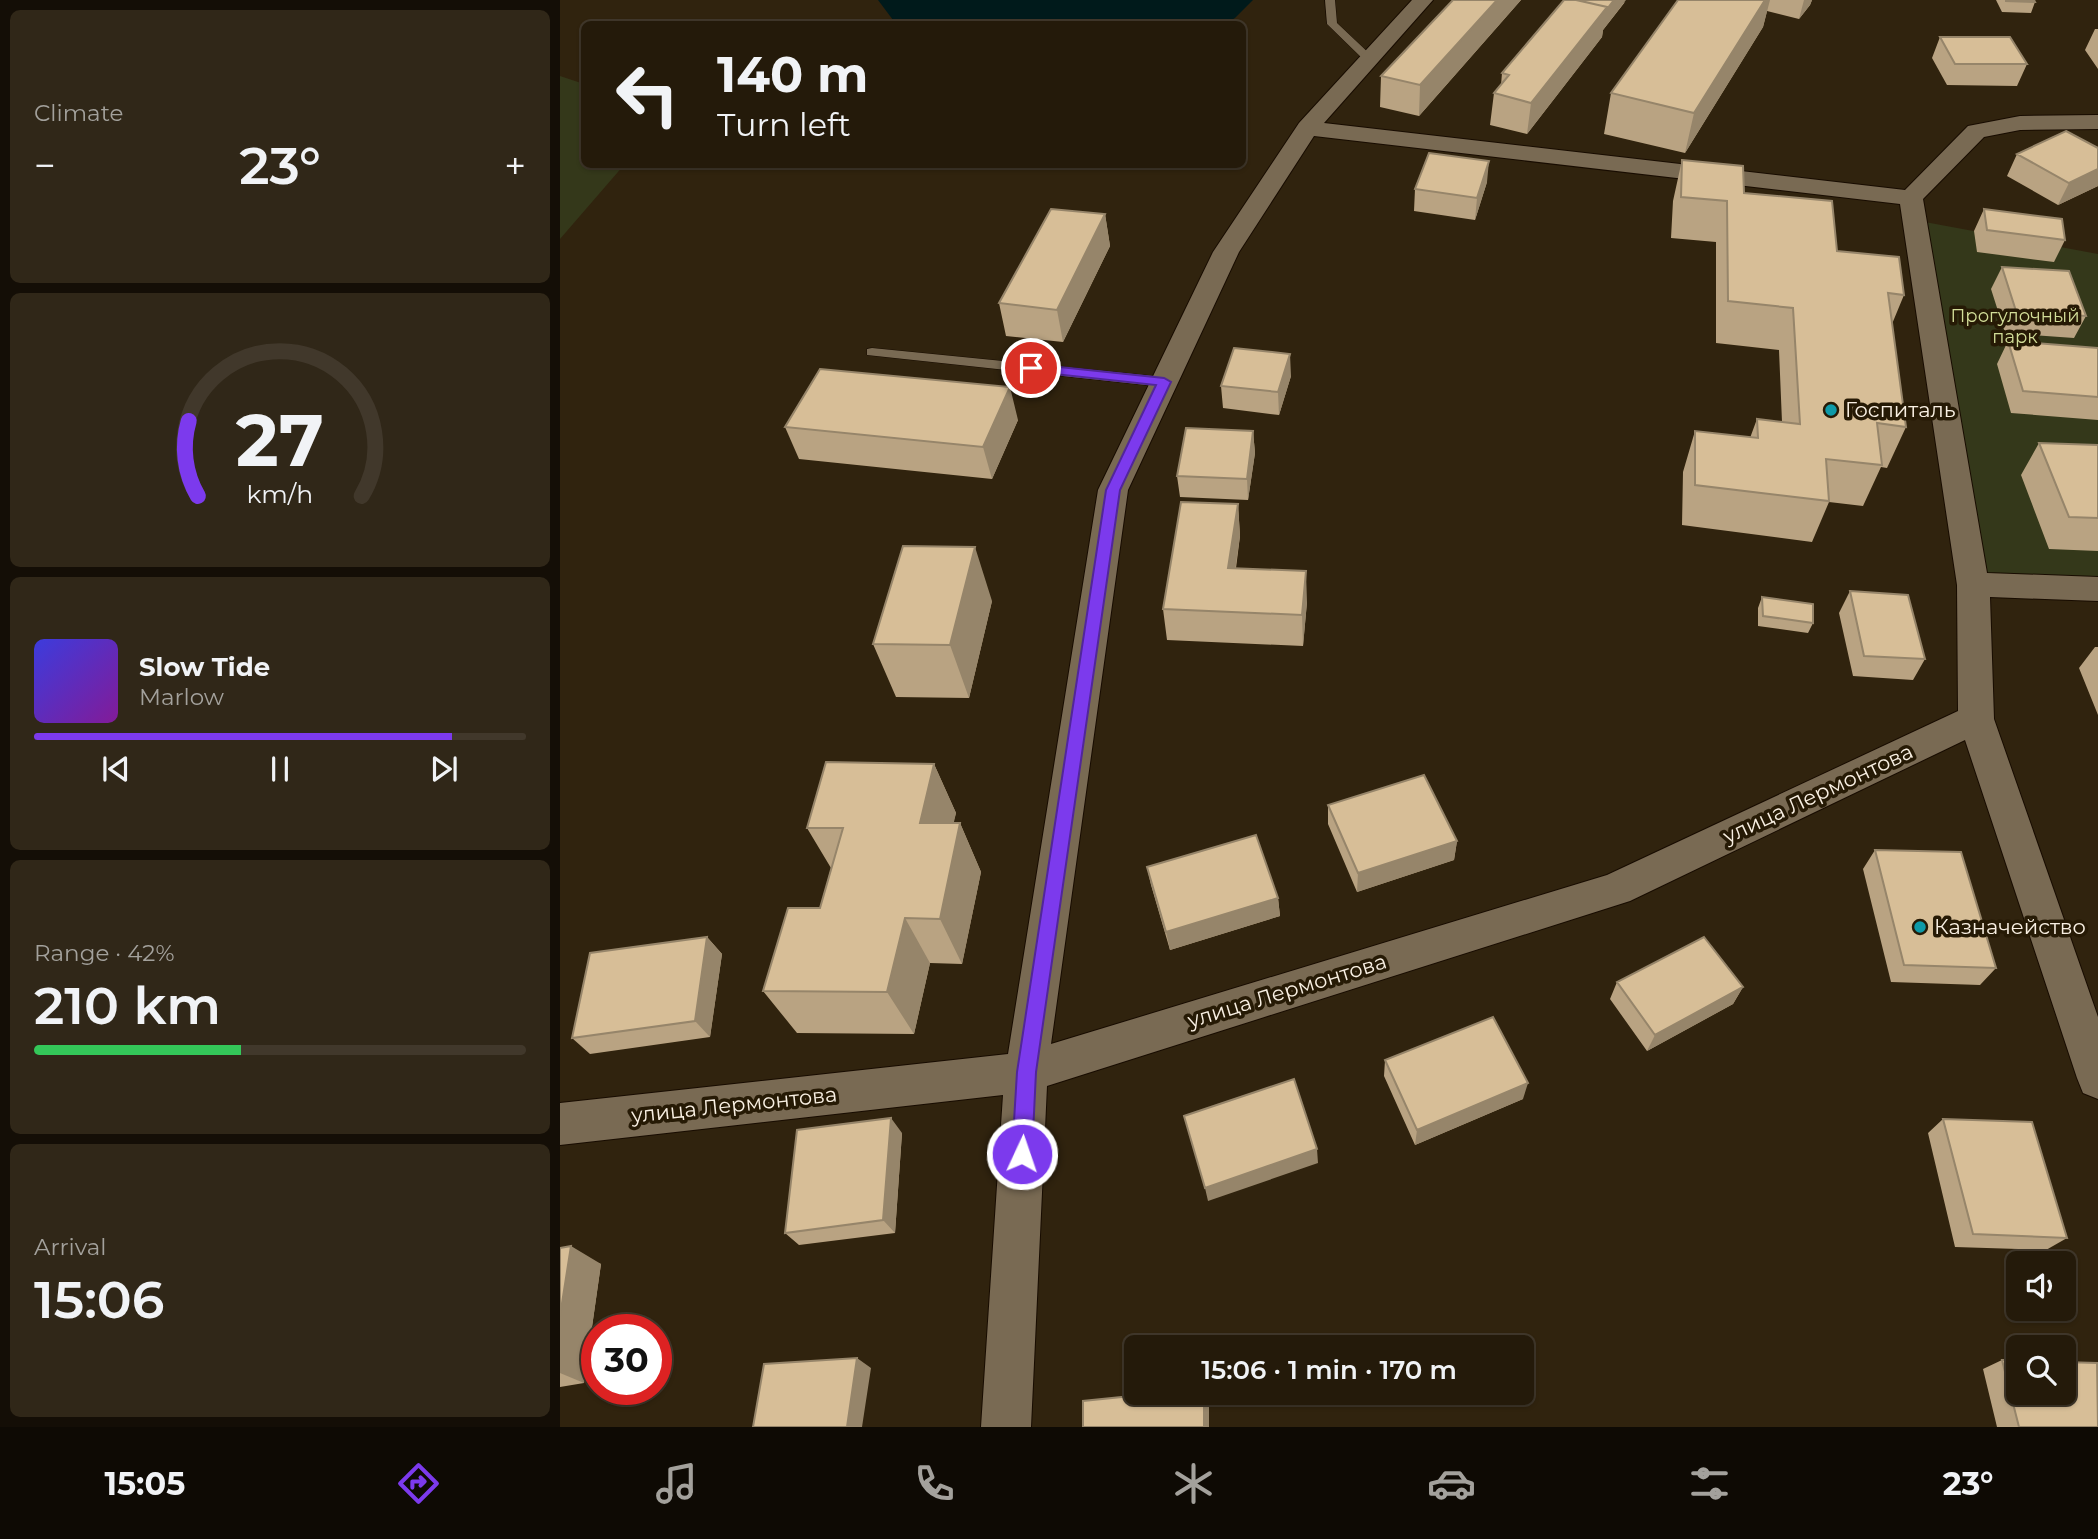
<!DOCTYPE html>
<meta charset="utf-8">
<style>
body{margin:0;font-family:Montserrat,sans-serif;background:#302718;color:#f1f3f6;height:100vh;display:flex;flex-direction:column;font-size:26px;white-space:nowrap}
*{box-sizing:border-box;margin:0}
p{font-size:23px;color:#a3a19c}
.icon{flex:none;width:38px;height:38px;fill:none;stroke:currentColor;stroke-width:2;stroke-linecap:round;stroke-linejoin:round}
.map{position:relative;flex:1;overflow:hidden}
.panel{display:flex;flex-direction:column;gap:10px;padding:10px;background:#140e06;width:560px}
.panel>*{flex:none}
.banner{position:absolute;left:21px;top:21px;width:665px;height:147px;border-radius:10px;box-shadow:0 2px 5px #0004,0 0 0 2px #41382b;background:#241a0a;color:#f1f3f6;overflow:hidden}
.controls{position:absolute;left:1446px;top:1251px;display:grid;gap:14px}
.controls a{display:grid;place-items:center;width:70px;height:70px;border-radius:10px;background:#241a0a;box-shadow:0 2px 5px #0004,0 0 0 2px #41382b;font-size:35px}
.speed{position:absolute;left:21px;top:1314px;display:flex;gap:14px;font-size:35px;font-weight:700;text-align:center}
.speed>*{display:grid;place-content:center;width:91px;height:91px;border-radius:50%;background:#241a0a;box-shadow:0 2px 5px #0004,0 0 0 2px #41382b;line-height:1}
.speed .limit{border:10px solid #d22;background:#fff;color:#111}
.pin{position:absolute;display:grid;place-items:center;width:60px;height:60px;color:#fff;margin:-30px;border:4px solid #fff;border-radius:50%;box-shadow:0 2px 7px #0007}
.me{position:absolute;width:77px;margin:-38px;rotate:3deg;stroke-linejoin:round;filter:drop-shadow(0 0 5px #0008)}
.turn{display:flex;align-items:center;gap:24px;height:147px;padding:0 21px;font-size:32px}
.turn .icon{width:91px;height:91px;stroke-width:2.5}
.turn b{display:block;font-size:49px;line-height:60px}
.big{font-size:52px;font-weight:600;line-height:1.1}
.panel .widget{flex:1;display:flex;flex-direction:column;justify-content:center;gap:10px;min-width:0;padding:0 24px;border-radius:10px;background:#302718}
.panel .dial{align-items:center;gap:0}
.dial svg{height:182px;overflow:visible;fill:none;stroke:#41382b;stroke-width:7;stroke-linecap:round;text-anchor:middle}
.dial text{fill:#f1f3f6;stroke:none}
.song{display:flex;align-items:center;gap:21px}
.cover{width:84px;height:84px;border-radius:10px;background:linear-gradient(135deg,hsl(240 70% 55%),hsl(290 70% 35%))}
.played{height:7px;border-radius:4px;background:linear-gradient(90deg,#7c3aed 85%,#41382b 85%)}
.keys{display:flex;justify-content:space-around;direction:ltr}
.heat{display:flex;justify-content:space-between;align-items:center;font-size:38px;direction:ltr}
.charge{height:10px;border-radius:5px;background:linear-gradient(90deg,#34c759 42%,#41382b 0)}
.trip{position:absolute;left:564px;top:1335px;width:410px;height:70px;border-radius:10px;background:#241a0a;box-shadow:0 2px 5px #0004,0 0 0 2px #41382b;font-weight:600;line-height:70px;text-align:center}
.tabs{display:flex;height:112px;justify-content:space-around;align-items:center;background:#0e0a04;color:#a3a19c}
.tabs .icon{width:49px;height:49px}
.tabs .current{color:#7c3aed}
.tabs b{font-size:32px;color:#f1f3f6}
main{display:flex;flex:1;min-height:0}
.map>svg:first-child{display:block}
.green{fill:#34381a}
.water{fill:#001a1b}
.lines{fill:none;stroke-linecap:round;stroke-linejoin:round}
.lane-casing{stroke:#180c00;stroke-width:1}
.street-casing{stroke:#180c00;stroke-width:2}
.lane{fill:#796a53;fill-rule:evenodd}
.street{fill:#796a53;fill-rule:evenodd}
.wall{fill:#b9a382}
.shaded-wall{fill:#96856a}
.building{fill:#d7be97;stroke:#96856a;stroke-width:2}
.route{fill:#7c3aed;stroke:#51269a;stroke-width:2}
.culture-dot{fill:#0f9aa8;stroke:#261a05;stroke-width:2.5}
.labels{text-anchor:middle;stroke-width:7;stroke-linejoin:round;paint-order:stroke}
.far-park-label{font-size:18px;fill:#d2dd98;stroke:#261a05}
.poi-label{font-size:21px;fill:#f9f0e3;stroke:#261a05;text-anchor:start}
.street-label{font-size:21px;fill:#f9f0e3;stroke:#261a05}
</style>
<main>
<section class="panel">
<div class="widget"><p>Climate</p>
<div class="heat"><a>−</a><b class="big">23°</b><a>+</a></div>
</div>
<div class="widget dial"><svg viewBox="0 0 100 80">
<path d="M14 69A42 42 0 1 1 86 69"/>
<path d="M14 69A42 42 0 0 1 10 36" stroke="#7c3aed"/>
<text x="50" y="56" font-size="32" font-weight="700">27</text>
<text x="50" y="72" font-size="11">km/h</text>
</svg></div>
<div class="widget">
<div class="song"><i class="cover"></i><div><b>Slow Tide</b><p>Marlow</p></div></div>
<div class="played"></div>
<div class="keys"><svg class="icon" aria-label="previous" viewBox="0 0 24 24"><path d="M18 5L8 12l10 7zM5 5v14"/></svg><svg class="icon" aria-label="pause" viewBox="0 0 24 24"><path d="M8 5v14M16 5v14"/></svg><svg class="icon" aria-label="next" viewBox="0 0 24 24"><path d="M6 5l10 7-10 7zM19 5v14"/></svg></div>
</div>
<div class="widget"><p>Range · 42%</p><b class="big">210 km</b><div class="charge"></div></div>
<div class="widget"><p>Arrival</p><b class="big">15:06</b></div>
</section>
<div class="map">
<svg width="1538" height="1427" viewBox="0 0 1538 1427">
<rect width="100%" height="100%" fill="#30230e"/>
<path class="green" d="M0,76L24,84V164L64,165L0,239Z
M1354,220L1538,254V589L1413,585Z"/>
<path class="water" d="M318,0H693L675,18L664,24H336Z"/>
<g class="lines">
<g class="lane-casing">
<path id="lane" d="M765,0H775L777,23L813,57V61H805L767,24Z
M312,348L604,377L611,382L604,387L307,355V349Z"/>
</g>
<g class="street-casing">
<path id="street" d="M852,0H873L764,123L1345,190L1408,126L1460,116L1538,115V129L1460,130L1424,137L1363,199L1427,573L1538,577V601L1430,597L1434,719L1538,1017V1099L1523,1093L1517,1078L1405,740L1070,901L487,1086L471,1427H421L443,1095L0,1145V1103L448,1054L538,490L653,252L739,123ZM754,136L1340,204L1397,585L1398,711L1047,875L491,1044L568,490L679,252Z"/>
</g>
<use href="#lane" class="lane"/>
<use href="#street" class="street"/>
</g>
<path class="wall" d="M893,0H961L859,116L820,107L821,76Z
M1118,0H1252L1250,5L1239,19L1207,11L1203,27L1125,153L1044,134L1051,93Z
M1436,0H1474L1475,2L1471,13L1442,12Z
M1065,2L1043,30L1042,37L967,134L930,125L934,93L941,85L942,73Z
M1535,29H1538V69L1525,50Z
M1380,37L1467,64L1457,86L1387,85L1372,58Z
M1538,148V186L1498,205L1447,176L1457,154Z
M1122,160L1184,193L1344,295L1332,324L1346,427L1327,468L1321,467L1303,506L1269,502L1252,542L1122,525L1123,472L1135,431L1190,438L1197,419L1222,422L1219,350L1156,343V242L1111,238L1113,201Z
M927,182L915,220L854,211L855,189Z
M1424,209L1505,240L1494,262L1417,252L1414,231Z
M545,214L550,246L503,342L446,336L439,303Z
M1442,267L1526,316L1514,338L1445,333L1431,289Z
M1448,341L1538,348V420L1451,413L1437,364Z
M731,376L719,415L663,408L661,386Z
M458,420L432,479L239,459L225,427Z
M693,431L695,453L688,500L620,497L617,476Z
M1479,443L1538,445V551L1489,549L1461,475Z
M678,504L680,536L676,568L747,602L743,646L607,640L603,609Z
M1290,591L1365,659L1353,680L1293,676L1279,613Z
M1202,597L1253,623L1248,633L1198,626V608Z
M432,601L409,698L336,697L313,644Z
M1535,647H1538V715L1519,668Z
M374,764L396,813L393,823H400L421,872L402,964L370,963L354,1034L237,1033L203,991L260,908L271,868L247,828Z
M768,805L897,841L894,860L797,892L768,824Z
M1315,850L1436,968L1420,985L1331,982L1303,869Z
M587,867L718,898L720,916L610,950L591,885Z
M147,937L162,954L150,1037L30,1054L12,1038Z
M1057,982L1183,987L1173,1004L1087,1051L1050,999Z
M825,1060L963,1099L855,1145L824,1076Z
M1383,1119L1507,1238L1486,1250L1395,1247L1368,1133Z
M342,1133L335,1233L239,1245L225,1233Z
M0,1248L41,1264L24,1383L0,1387Z
M1442,1360L1538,1427H1437L1423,1369Z"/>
<path class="shaded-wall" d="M937,0H961L859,116L860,85Z
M1054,0H1066L1043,30L1042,37L967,134L971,103L1047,7Z
M1205,0H1210L1203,27L1125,153L1134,113Z
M1244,0H1252L1250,5L1239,19Z
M929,161L927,182L915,220L917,198Z
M1538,169V186L1498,205L1509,183Z
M545,214L550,246L503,342L497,310Z
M730,354L731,376L719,415L718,392Z
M450,387L458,420L432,479L423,447Z
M693,431L695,453L688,500L687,479Z
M678,504L680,536L671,599L668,568Z
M415,547L432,601L409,698L390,645Z
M746,571L747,602L743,646L742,615Z
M374,764L396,813L383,871L360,823Z
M400,823L421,872L402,964L380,919Z
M897,841L894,860L797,892L798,873Z
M718,898L720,916L610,950L606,932Z
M345,918L370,963L354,1034L327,992Z
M147,937L162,954L150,1037L135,1021Z
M1183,987L1173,1004L1087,1051L1095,1035Z
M968,1083L963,1099L855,1145L857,1130Z
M331,1118L342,1133L335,1233L323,1220Z
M757,1149L758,1163L648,1201L645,1188Z
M11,1246L41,1264L24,1383L0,1373V1316Z
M297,1358L311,1368L302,1427H287Z
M644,1393H645L649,1401V1427H644Z"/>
<path class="building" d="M893,0H937L860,85L821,76Z
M1004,0H1016L1047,7L971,103L934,93L949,75L942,73Z
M1017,0H1054L1047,9V7Z
M1118,0H1205L1134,113L1051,93Z
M1446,0H1474L1475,2L1446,1Z
M1380,37H1450L1467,64H1395Z
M1506,131L1538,148V169L1509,183L1457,154Z
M869,153L929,161L917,198L855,189Z
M1122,160L1183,166L1184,193L1272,201L1277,251L1339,257L1344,295L1328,293L1346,427L1317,423L1322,465L1266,459L1269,501L1135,485V431L1198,438L1197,419L1240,424L1233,308L1168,301L1167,201L1121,197Z
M491,209L545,214L497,310L439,303Z
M1424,209L1502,219L1505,240L1427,230Z
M1442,267L1509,271L1526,316L1456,311Z
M1448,341L1538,348V397L1463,391Z
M674,348L730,354L718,392L661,386Z
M260,369L450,387L423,447L225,427Z
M626,428L693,431L687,479L617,476Z
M1479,443L1538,445V518L1509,517Z
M621,502L678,504L668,568L746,571L742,615L603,609Z
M343,546L415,547L390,645L313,644Z
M1290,591L1348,595L1365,659L1304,656Z
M1202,597L1253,604V623L1203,616Z
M266,762L374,764L360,823H400L380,919L345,918L327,992L203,991L228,908H260L283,828H247Z
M864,775L897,841L798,873L768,805Z
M696,835L718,898L606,932L587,867Z
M1315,850L1401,852L1436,968L1344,965Z
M147,937L135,1021L12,1038L30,953Z
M1144,937L1183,987L1095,1035L1057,982Z
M933,1017L968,1083L857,1130L825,1060Z
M734,1079L757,1149L645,1188L624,1116Z
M331,1118L323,1220L225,1233L237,1130Z
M1383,1119L1472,1122L1507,1238L1413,1234Z
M11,1246L0,1316V1248Z
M297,1358L287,1427H193L204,1364Z
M1442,1360H1458V1393H1503V1362L1537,1363L1538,1427H1459Z
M601,1393H644V1427H523V1401Z"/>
<path class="route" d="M471,364L604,378L611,382L560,490L476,1072L472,1154L469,1161L462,1164L455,1161L452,1154L457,1072L546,490L596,385L467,371V365Z"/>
<g class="culture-dot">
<circle cx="1271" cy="410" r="7"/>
<circle cx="1360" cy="927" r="7"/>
</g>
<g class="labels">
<g class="far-park-label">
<text x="1455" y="322">Прогулочный<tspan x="1455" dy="21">парк</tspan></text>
</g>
<g class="poi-label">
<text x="1285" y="417">Госпиталь</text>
<text x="1374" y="934">Казначейство</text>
</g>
<g class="street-label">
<text transform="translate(1258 794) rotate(-25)" y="7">улица Лермонтова</text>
<text transform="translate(727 991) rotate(-17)" y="7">улица Лермонтова</text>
<text transform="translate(174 1105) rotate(-6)" y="7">улица Лермонтова</text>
</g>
</g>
</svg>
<div class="controls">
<a><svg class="icon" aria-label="sound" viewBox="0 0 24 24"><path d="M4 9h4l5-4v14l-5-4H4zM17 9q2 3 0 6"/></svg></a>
<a><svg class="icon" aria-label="search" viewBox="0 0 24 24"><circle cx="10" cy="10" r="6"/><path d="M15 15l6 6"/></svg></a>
</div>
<div class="speed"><div class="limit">30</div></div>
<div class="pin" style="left:471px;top:368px;background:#d93025"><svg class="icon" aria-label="arrive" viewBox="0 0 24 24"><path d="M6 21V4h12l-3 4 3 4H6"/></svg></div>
<svg class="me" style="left:462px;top:1154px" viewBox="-20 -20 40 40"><circle r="17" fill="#7c3aed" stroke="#fff" stroke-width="3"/><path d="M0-11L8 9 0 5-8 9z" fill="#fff"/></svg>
<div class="trip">15:06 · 1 min · 170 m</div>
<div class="banner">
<div class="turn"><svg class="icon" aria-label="left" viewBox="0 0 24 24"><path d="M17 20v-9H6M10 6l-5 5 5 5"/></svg><div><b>140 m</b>Turn left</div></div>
</div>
</div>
</main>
<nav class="tabs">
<b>15:05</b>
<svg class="icon current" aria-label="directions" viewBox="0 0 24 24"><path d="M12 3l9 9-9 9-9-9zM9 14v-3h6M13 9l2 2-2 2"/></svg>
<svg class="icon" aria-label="music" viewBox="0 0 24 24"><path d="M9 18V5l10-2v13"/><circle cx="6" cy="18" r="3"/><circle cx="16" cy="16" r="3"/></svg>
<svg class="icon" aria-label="phone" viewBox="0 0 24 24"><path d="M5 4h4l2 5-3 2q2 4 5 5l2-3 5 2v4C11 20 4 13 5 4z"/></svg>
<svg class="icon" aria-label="climate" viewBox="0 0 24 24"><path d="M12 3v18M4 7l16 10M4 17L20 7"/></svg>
<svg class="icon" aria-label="car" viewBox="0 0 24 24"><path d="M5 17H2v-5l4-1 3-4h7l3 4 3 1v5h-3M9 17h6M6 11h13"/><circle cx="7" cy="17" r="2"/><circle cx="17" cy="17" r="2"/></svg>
<svg class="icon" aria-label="filters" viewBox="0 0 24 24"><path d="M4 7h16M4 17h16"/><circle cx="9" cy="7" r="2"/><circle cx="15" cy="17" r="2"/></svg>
<b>23°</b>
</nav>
